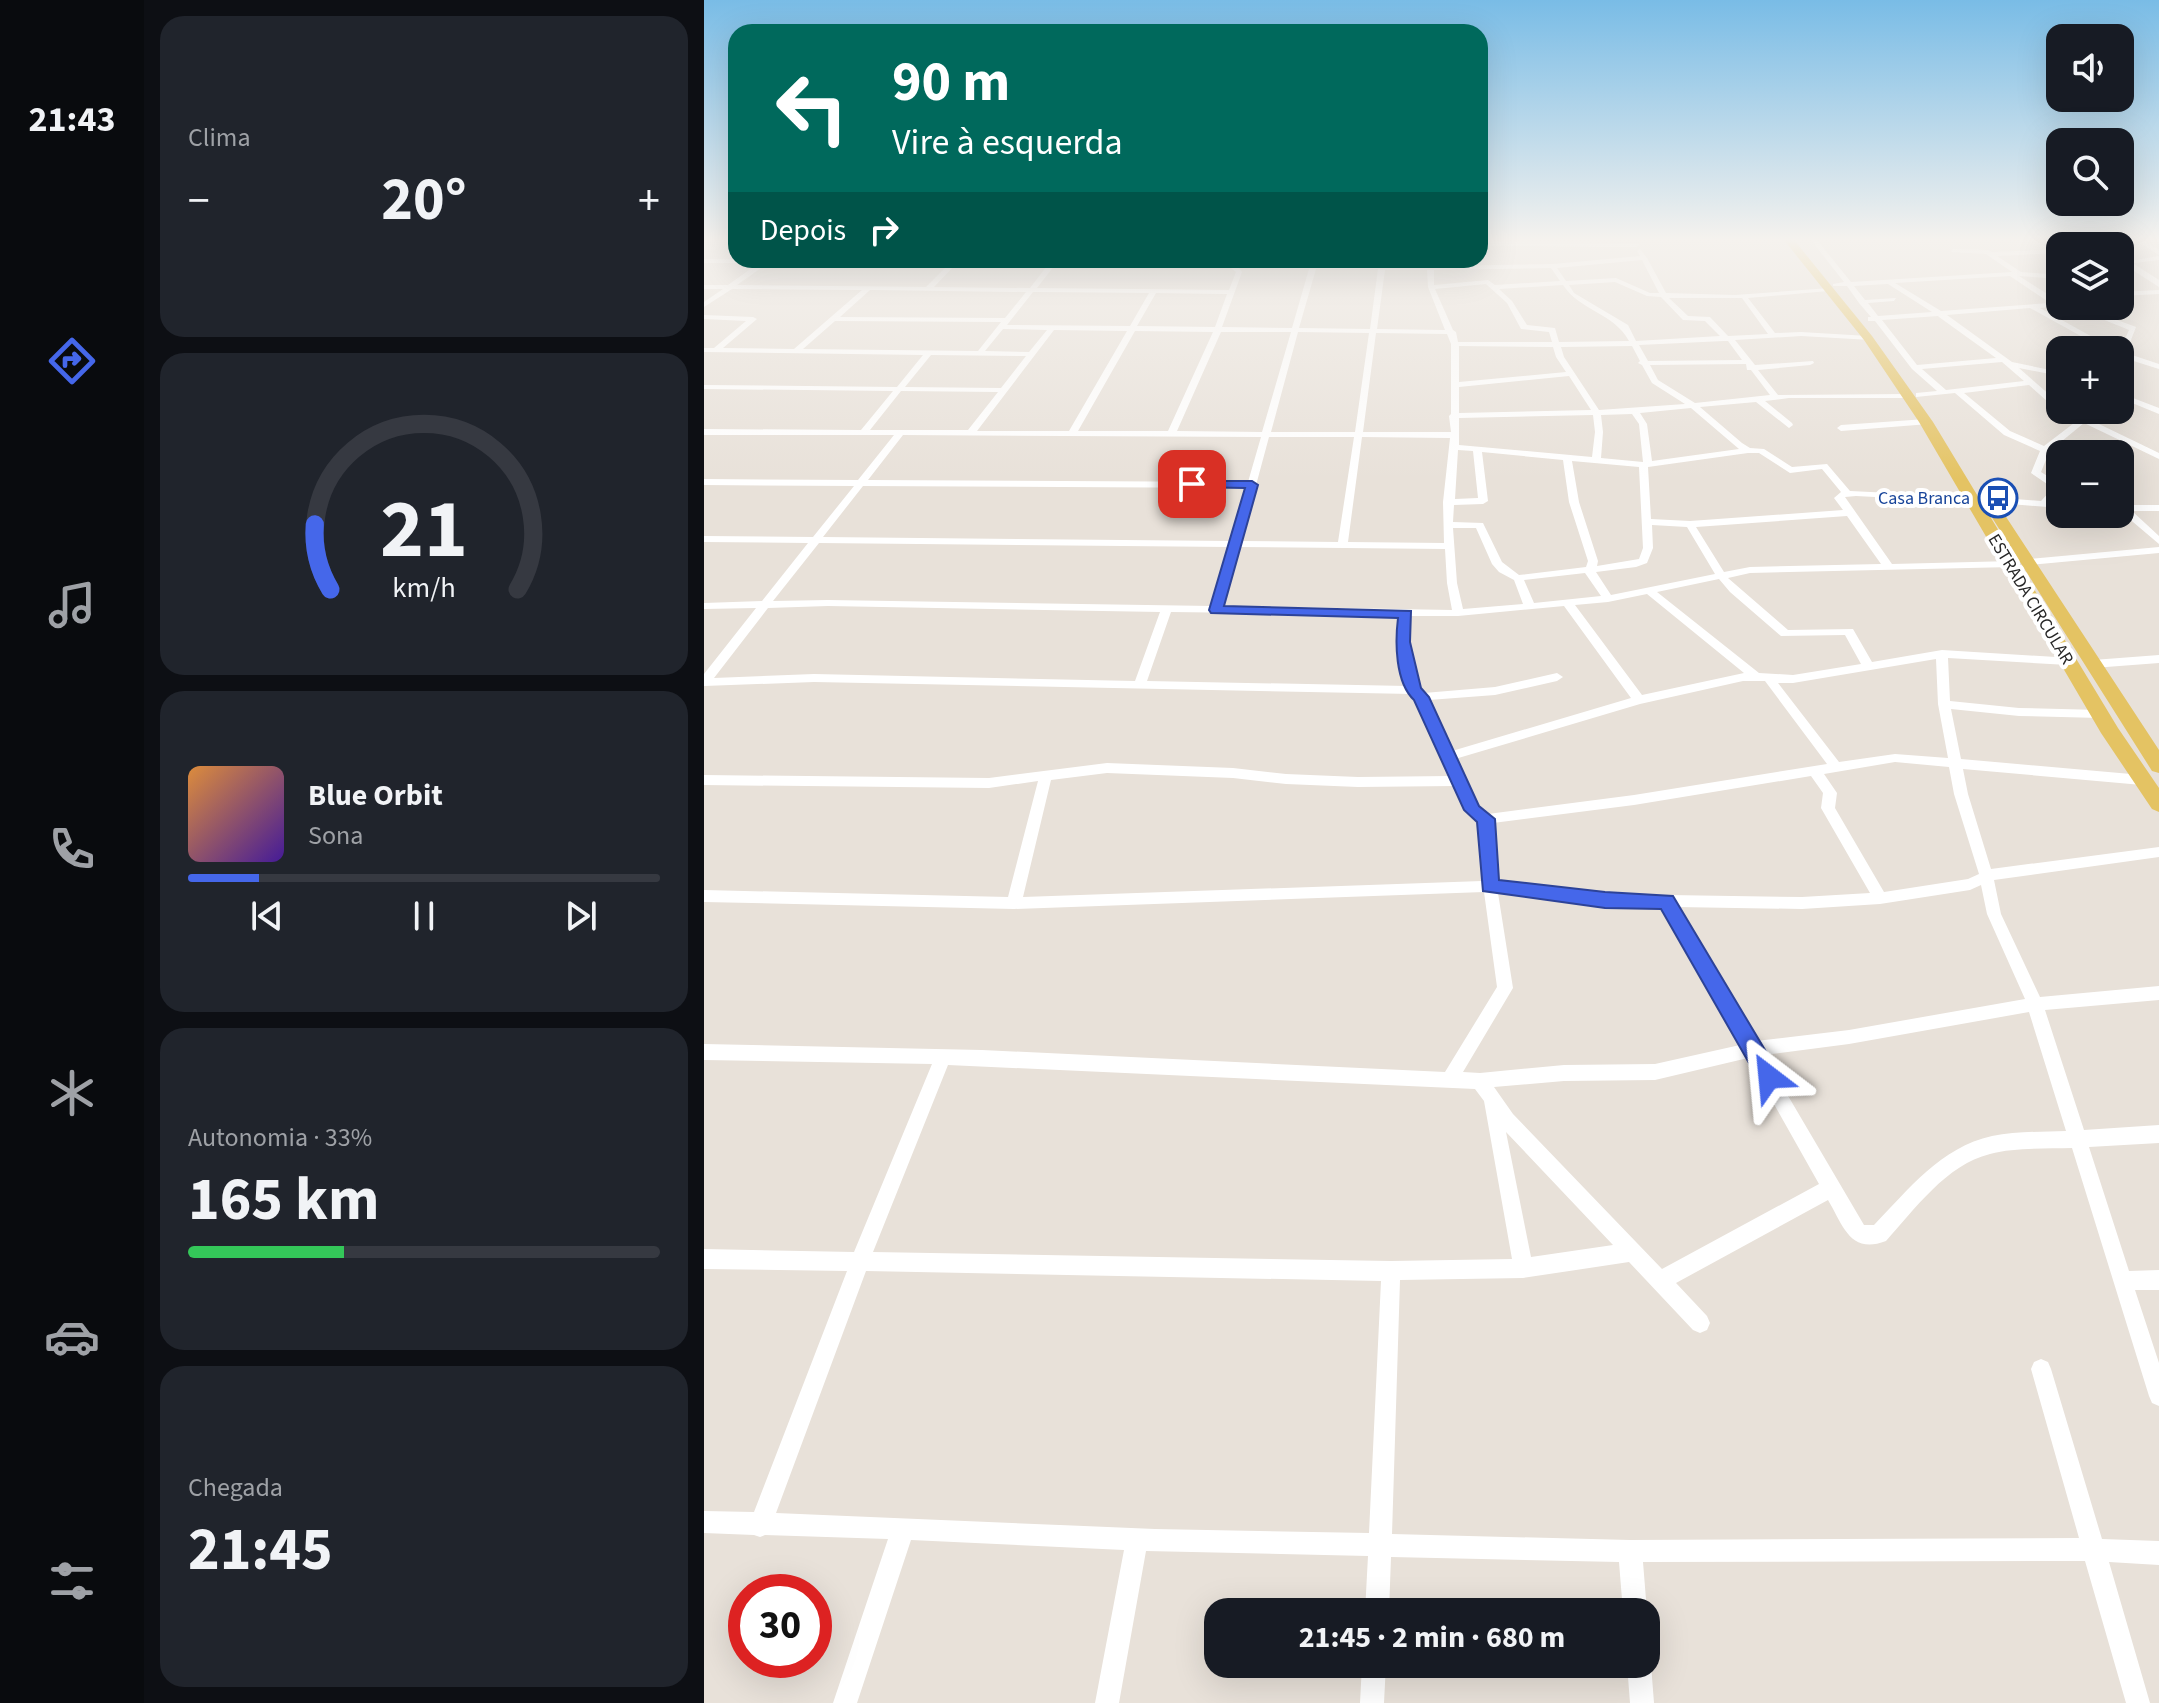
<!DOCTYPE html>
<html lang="pt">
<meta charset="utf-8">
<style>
body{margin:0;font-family:"Source Sans 3",sans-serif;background:#20242c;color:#f1f3f6;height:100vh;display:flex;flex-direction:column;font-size:30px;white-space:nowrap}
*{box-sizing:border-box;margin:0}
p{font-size:26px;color:#9ea1a6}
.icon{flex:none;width:44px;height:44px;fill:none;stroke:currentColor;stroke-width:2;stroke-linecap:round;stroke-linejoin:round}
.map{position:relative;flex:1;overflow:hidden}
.drawer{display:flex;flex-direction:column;gap:16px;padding:16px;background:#0d0f14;width:560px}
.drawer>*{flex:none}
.guide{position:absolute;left:24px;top:24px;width:760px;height:244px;border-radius:24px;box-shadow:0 8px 32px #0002;background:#00695c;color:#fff;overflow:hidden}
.controls{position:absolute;left:1342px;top:24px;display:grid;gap:16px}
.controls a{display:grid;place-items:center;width:88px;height:88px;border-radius:16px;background:#171b24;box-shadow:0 8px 32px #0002;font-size:40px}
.speed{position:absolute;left:24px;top:1574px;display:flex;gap:16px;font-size:40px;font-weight:700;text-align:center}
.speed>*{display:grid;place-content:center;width:104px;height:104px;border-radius:50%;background:#171b24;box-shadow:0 8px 32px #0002;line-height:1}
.speed .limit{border:12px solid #d22;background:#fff;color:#111}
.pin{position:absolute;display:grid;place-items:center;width:68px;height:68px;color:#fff;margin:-34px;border-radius:16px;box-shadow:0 4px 12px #0006}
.me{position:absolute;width:88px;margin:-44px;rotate:331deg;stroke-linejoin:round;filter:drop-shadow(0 0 6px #0008)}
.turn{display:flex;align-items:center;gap:28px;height:168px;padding:0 32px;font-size:36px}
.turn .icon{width:104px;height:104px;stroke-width:2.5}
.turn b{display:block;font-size:56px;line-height:68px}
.then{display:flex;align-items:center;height:76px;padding:0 32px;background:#0003;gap:16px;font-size:30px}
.big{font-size:60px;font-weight:700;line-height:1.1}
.drawer .widget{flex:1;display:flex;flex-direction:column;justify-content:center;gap:12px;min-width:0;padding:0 28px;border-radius:24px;background:#20242c}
.drawer .dial{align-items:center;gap:0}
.dial svg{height:208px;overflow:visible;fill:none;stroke:#363941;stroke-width:7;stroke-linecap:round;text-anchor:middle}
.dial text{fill:#f1f3f6;stroke:none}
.song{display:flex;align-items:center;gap:24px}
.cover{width:96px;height:96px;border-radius:12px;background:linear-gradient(135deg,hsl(30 70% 55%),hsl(260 70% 35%))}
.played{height:8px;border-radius:4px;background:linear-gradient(90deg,#4567ea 15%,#363941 15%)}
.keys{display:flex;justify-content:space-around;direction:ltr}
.heat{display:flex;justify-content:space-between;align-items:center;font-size:44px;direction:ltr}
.charge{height:12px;border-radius:6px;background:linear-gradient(90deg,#34c759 33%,#363941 0)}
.trip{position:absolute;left:500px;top:1598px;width:456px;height:80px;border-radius:24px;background:#171b24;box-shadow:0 8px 32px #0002;font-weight:700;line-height:80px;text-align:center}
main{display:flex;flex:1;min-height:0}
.tab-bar{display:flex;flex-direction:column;width:144px;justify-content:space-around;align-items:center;background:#090b0e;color:#9ea1a6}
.tab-bar .icon{width:56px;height:56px}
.tab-bar .on{color:#4567ea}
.tab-bar b{font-size:36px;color:#f1f3f6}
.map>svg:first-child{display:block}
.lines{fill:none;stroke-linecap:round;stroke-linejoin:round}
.street{fill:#fff;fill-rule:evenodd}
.secondary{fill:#fff;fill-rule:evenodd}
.primary{fill:#e4c363;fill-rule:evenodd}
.route{fill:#4567ea;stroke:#2d4398;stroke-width:2}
.labels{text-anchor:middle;stroke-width:8;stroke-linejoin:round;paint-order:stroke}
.far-transit-label{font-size:18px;fill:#164399;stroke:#fff;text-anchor:end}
.far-street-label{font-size:18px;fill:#272727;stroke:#fff}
</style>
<main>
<nav class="tab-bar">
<b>21:43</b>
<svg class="icon on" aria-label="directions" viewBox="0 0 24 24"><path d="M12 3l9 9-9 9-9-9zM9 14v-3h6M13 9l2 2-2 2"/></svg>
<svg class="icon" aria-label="music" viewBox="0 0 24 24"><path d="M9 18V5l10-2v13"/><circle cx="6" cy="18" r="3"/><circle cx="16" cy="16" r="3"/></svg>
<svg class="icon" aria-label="phone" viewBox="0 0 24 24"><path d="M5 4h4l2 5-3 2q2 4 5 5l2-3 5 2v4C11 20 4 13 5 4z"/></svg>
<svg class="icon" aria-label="climate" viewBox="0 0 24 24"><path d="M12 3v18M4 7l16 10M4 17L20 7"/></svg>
<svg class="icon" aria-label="car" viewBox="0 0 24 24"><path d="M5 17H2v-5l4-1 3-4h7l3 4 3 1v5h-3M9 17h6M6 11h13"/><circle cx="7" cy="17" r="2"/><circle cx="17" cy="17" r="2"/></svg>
<svg class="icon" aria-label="filters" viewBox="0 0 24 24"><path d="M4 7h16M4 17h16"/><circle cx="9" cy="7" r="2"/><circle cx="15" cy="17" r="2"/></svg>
</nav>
<section class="drawer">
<div class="widget"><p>Clima</p>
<div class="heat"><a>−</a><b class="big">20°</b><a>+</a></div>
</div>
<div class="widget dial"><svg viewBox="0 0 100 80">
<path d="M14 69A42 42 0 1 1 86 69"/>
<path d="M14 69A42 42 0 0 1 8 44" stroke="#4567ea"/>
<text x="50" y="56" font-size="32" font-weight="700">21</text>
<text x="50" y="72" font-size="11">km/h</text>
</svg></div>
<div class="widget">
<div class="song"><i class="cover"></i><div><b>Blue Orbit</b><p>Sona</p></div></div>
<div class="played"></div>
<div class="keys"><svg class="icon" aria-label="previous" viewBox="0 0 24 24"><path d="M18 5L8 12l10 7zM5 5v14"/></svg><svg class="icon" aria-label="pause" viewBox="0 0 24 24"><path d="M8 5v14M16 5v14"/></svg><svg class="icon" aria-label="next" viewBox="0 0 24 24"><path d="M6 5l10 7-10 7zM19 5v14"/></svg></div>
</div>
<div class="widget"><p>Autonomia · 33%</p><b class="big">165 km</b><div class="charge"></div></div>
<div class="widget"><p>Chegada</p><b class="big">21:45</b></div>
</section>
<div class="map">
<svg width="1455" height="1703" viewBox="0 0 1455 1703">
<rect width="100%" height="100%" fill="#e8e1d9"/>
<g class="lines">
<path class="street" d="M1107,240H1113L1147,282L1308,272L1282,254L1247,252L1249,249L1284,250L1288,252L1356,249V253L1293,256L1317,272L1356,275V279L1315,276L1356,302V306L1336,308L1412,350H1402L1326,308L1243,315L1308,362L1356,372V376L1315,368L1356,404V410H1366L1455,453V459L1380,423L1347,450L1357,454L1356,460L1344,455L1337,472L1356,484V491L1347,501L1356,502V508L1282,502L1280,500L1285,497L1337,501L1349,488L1327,473L1336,451L1300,435L1251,393L1212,397V393L1233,391L1208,369L1171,321H1164V317H1167L1155,303L1143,286H1129V284L1140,282ZM1306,276L1346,303L1237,311L1191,283ZM1183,284H1184L1228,312L1174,316L1164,303L1190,301L1192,298L1161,300L1150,286ZM1234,316L1235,317L1292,358L1213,365L1178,320ZM1298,362L1320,381L1242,390L1218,369ZM1325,385L1353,410L1374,420L1340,446L1306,431L1260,393Z
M1432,240H1439L1455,250V255Z
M776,242L932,243L935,245L932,247L776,246Z
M936,249L943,258L962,293L1031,295L1126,288L1124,291L1044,298L1071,333L1097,332L1164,336H1167V340L1097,336L1031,340L1051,365L1109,361L1110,363L1106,365L1054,370L1074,395L1204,394H1207V398H1085L1061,401L1088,423L1089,425L1085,428L1052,402L996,407L1038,443L1046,448L1060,449L1088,467L1123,464L1146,491L1270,497L1272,499L1267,502L1152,496L1141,497L1188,564L1309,561L1314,564L1309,567L1046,573L1024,578L1084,630L1149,629L1168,662L1238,650L1368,658V664L1364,665L1244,658L1246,701L1315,708L1396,710L1402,714L1396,718L1315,716L1247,709L1257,759L1438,775L1445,780L1438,785L1259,769L1264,794L1287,869L1455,847V857L1290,880L1297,914L1336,997L1455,986V1000L1341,1010L1380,1130L1455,1125V1143L1385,1147L1425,1271L1455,1270V1290H1431L1455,1363V1406L1448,1403L1445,1396L1368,1148C1342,1149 1311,1147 1286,1154C1242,1165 1211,1209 1182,1241C1146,1255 1139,1225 1124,1200L972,1283L1003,1316L1006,1323L1003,1330L996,1333L989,1330L925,1262L819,1278L696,1280L688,1534L926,1540L1375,1538L1327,1369L1330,1362L1337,1359L1344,1362L1347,1369L1398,1539L1455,1541V1565L1405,1562L1446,1703H1422L1381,1561L939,1562L943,1612L942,1614V1612H919L915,1562L687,1557L685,1612H661L664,1556L442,1551L415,1703H391L420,1550L207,1540L153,1703H129L184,1539L61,1535L56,1537L50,1535L0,1533V1511L50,1512L143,1271L0,1269V1249L150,1252L228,1064L0,1060V1044L278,1050L741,1072L793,987L780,892L310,909L0,902V890L304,897L334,781L285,788L0,785V775L285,778L403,763L529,768L582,774L654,777L746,776L708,694L110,682L0,686V674L52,608L0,609V603L58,601L104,543L0,542V536L109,537L150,486L0,485V479L154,480L190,435H0V429L157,430L189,391L0,389V385L193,387L219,355L0,352V348H10L42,321L0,319V315L49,317L53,319L19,348L90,349L158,290L28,289L0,307V302L19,289H0V285H24L55,263H0V259L347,262L349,260H355L353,262L524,264L526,261L531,264L723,266V260H729V266L849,264L936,256L933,251ZM938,260L955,293H946L912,278L862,281L853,268ZM63,264L244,265L222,287L33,285ZM251,265L343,266L326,288L230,287ZM350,266L527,268L532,272L525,290L333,288ZM535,268L605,269L588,328L518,327L538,272ZM847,268L856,281L791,285L784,280L730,285V270ZM612,269H674L666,329L595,328ZM681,270H723L724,287L741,330L673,329ZM911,282L943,296L957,297L979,320L1001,321L1016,336L932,341L924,325L870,293L865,285ZM782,284L803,303L817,329L845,332L848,342H754L752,332L749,330L731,289ZM859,285C876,311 910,313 925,341L855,342L851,328L823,325L808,301L795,289ZM166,290L322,292L301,318L136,317ZM329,292L445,293L426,326L303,325ZM452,293L523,294L511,327L433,326ZM965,298H1038L1064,334L1024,336L1006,317L984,316ZM131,321L297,322L274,351L99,349ZM299,329L343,330L325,352L281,351ZM350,330L423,331L365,431H273ZM431,331L509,332L464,431H374ZM517,332H587L558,432L473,431ZM594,332L665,333L651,432H567ZM672,333L743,334L747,344V414L745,416L747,432H659ZM1020,341H1024L1038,360L944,361L935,345ZM755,346L849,347L852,357L862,372L755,382ZM928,346L936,361L934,363L938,365L948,383L981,404L895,410L860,357L857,347ZM227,355L322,356L297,388L201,387ZM1042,364L1043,370H1047L1066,395L991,403L954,380L946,365ZM865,376L887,410L755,413V387ZM197,391L294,392L264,430H166ZM987,408L1035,449L948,461L943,424L936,413ZM928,414L935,424L939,462L897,458L899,432L897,415ZM889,415L891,432L888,457L755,445V418ZM199,435L557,437L544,482L164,480ZM565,437H650L634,542L537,541ZM658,437L746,438L739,502L740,543L644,542ZM754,450L769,451L774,498L751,499ZM778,452L859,460L865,502L884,561L882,567L815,575L798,562L779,523L749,522L750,505L779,504L784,501ZM1044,453H1055L1086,473L1118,469L1137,492L1130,498L1139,510L986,521L947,519L944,467ZM868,461L935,467L939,548L935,559L893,566L894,561L875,502ZM159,486L542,488L527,541L119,537ZM1143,516L1177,564L1046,567L1020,572L992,527ZM948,525L983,527L1011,574L907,595L892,572L932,567L943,563L949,548ZM749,528H772L788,564L795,572L810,580L819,604L759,609L753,583ZM115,543L525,547L508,606L124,600L69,601ZM535,547L741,549L743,583L748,610L519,606ZM881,573L897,596L830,603L820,580ZM1015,579L1026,592L1077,636L1141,635L1157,664L1089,675L1055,673L953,592ZM943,594L1040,673L938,695L871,605L904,602ZM124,606L456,612L431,681L110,674L10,678L64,608ZM860,606L927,698L748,751L725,700L791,695L853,681L859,677L853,673L791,687L720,693C702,672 705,641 707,616H754ZM467,612L696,615L695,658L703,686L443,681ZM1232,659L1234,704L1244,758L1191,754L1135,762L1074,683H1089ZM1039,681H1061L1123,764L930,795L784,814L773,807L751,759L936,704ZM1191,762L1245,767L1250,794L1275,874L1264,879L1180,892L1131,808L1133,793L1120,774ZM403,773L529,778L582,784L654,787L750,786L763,814L775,821L778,881L319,897L347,780ZM1107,776L1119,793L1117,808L1166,893L1098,897L901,894L793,881L789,823L930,805ZM1277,885L1283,914L1321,999L1145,1030L1052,1041L973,907L1098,909L1176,904L1266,890ZM794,893L901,906L958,907L1036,1045L951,1064L860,1065L776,1073L759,1072L809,988ZM1325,1012L1362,1131C1338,1132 1311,1131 1288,1136C1237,1147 1204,1190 1170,1225H1160L1060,1055L1145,1044ZM1044,1058L1115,1184L958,1269L809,1114L790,1087L860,1081L951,1080ZM244,1065L771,1089L780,1101L808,1259L687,1261L169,1252ZM802,1132L909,1245L827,1257ZM162,1271L677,1281L665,1533L451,1529L72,1513Z
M1455,256V260L1423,264L1420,262Z
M1455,290V294L1416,296V292Z
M1366,306H1375L1432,327L1422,353L1455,364V369L1420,358L1416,360V350L1425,330Z
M1416,393L1455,408V414L1416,398Z
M1222,419L1226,422L1225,424L1137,431L1133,428L1137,425Z
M1416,505H1455V511H1428L1455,536V544L1416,511Z
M1455,547V553L1324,565L1319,562L1324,559Z
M1455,655V663L1389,668L1383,664L1389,660Z
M942,1655L947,1664L950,1703H926L923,1664H942Z
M658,1664H682L680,1703H656Z"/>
<path class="secondary" d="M1383,240H1393L1401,246H1391Z
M1416,255L1455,280V287L1416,262Z"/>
<path class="primary" d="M1080,240H1090L1168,336L1229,422L1414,728L1455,788V812L1448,809L1397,733L1215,422L1160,340Z
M1282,493L1289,497L1455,750V773L1448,771L1275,497Z"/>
</g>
<linearGradient id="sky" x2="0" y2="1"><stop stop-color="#79bce6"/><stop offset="0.5" stop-color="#f5f2ee"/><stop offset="1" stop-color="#f5f2ee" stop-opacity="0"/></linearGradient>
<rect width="1455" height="479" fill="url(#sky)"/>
<path class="route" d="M488,481H548L554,485L520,606L707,611L706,642L717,688L725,697L775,806L791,819L795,880L901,892L969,896L1073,1070L1076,1077L1073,1084L1065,1087L1057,1084L957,909L901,908L779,891L773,822L760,810L710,700C691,682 691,642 694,618L507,613L505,610L541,488L484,487V482Z"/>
<defs>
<g id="bus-ring" transform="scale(2)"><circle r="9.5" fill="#fff" stroke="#1a4fb4" stroke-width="1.5"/><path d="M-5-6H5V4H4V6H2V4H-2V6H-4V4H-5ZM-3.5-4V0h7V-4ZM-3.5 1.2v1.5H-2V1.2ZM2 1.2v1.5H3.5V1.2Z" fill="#1a4fb4"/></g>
</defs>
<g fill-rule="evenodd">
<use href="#bus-ring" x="1294" y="498"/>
</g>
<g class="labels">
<g class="far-transit-label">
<text x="1266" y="504">Casa Branca</text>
</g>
<g class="far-street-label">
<text transform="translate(1327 599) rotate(59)" y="6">ESTRADA CIRCULAR</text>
</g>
</g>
</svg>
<div class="controls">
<a><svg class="icon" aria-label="sound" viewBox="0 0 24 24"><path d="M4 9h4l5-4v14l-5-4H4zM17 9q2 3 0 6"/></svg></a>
<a><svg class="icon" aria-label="search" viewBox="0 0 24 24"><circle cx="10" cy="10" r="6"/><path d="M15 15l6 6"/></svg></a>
<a><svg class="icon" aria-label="layers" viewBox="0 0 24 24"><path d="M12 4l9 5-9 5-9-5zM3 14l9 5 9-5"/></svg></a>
<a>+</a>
<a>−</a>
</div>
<div class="speed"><div class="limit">30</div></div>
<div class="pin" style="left:488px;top:484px;background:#d93025"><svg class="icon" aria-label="arrive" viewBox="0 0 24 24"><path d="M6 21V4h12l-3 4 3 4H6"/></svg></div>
<svg class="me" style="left:1065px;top:1077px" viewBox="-20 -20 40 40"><path d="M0-17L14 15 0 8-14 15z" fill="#4567ea" stroke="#fff" stroke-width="4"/></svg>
<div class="trip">21:45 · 2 min · 680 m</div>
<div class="guide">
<div class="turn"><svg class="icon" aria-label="left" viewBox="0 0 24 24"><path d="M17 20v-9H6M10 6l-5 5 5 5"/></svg><div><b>90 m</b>Vire à esquerda</div></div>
<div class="then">Depois<svg class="icon" aria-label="right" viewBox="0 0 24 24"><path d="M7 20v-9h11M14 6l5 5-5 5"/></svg></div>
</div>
</div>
</main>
